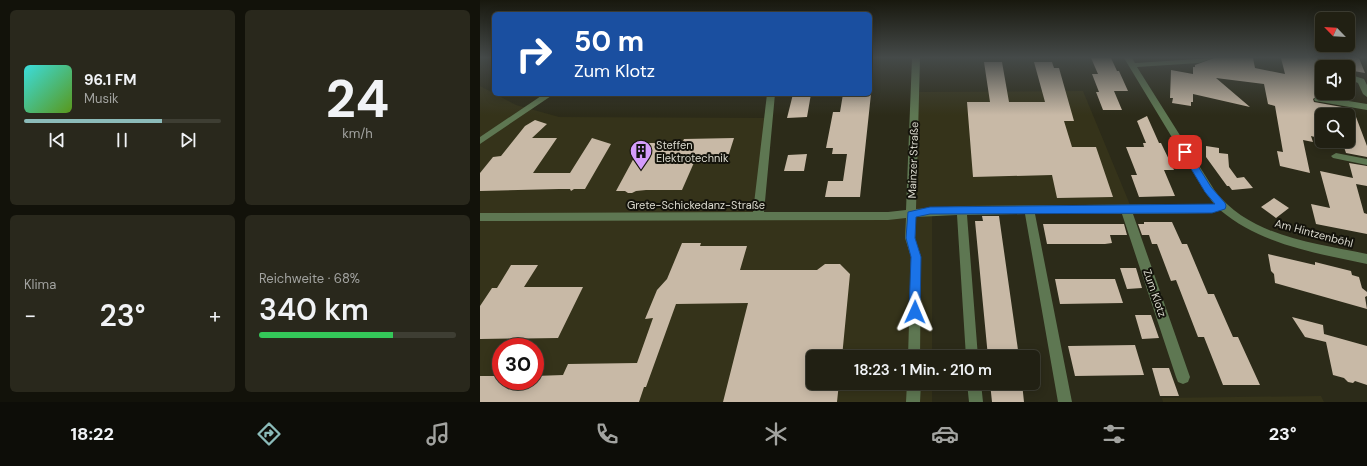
<!DOCTYPE html>
<html lang="de">
<meta charset="utf-8">
<style>
body{margin:0;font-family:"DM Sans",sans-serif;background:#29281c;color:#f1f3f6;height:100vh;display:flex;flex-direction:column;font-size:15px;white-space:nowrap}
*{box-sizing:border-box;margin:0}
p{font-size:13px;color:#a2a3a0}
.icon{flex:none;width:22px;height:22px;fill:none;stroke:currentColor;stroke-width:2;stroke-linecap:round;stroke-linejoin:round}
.map{position:relative;flex:1;overflow:hidden}
.side{display:flex;flex-direction:column;gap:10px;padding:10px;background:#12120a;width:480px}
.side>*{flex:none}
.guide{position:absolute;left:12px;top:12px;width:380px;height:84px;border-radius:6px;box-shadow:0 2px 10px #0003,0 0 0 1px #3e3e33;background:#1a4fa0;color:#fff;overflow:hidden}
.needle{width:26px;rotate:295deg}
.buttons{position:absolute;left:835px;top:12px;display:grid;gap:8px}
.buttons a{display:grid;place-items:center;width:40px;height:40px;border-radius:6px;background:#212013;box-shadow:0 2px 10px #0003,0 0 0 1px #3e3e33;font-size:20px}
.speed{position:absolute;left:12px;top:338px;display:flex;gap:8px;font-size:20px;font-weight:700;text-align:center}
.speed>*{display:grid;place-content:center;width:52px;height:52px;border-radius:50%;background:#212013;box-shadow:0 2px 10px #0003,0 0 0 1px #3e3e33;line-height:1}
.speed .limit{border:6px solid #d22;background:#fff;color:#111}
.pin{position:absolute;display:grid;place-items:center;width:34px;height:34px;color:#fff;margin:-17px;border-radius:8px;box-shadow:0 2px 6px #0006}
.me{position:absolute;width:44px;margin:-22px;rotate:1deg;stroke-linejoin:round;filter:drop-shadow(0 0 3px #0008)}
.turn{display:flex;align-items:center;gap:14px;height:84px;padding:0 16px;font-size:18px}
.turn .icon{width:52px;height:52px;stroke-width:2.5}
.turn b{display:block;font-size:28px;line-height:34px}
.big{font-size:30px;font-weight:600;line-height:1.1}
.side .tile{flex:1;display:flex;flex-direction:column;justify-content:center;gap:6px;min-width:0;padding:0 14px;border-radius:6px;background:#29281c}
.side .dial{align-items:center;gap:0}
.dial b{font-size:52px;line-height:1}
.song{display:flex;align-items:center;gap:12px}
.cover{width:48px;height:48px;border-radius:6px;background:linear-gradient(135deg,hsl(180 70% 55%),hsl(90 70% 35%))}
.played{height:4px;border-radius:2px;background:linear-gradient(90deg,#8bbbb9 70%,#3e3e33 70%)}
.keys{display:flex;justify-content:space-around;direction:ltr}
.heat{display:flex;justify-content:space-between;align-items:center;font-size:22px;direction:ltr}
.charge{height:6px;border-radius:3px;background:linear-gradient(90deg,#34c759 68%,#3e3e33 0)}
.side .tiles{flex:1;display:grid;gap:10px;grid-template-columns:repeat(2,1fr)}
.trip{position:absolute;left:326px;top:350px;width:234px;height:40px;border-radius:6px;background:#212013;box-shadow:0 2px 10px #0003,0 0 0 1px #3e3e33;font-weight:600;line-height:40px;text-align:center}
.dock{display:flex;height:64px;justify-content:space-around;align-items:center;background:#0d0d08;color:#a2a3a0}
.dock .icon{width:28px;height:28px}
.dock .active{color:#8bbbb9}
.dock b{font-size:18px;color:#f1f3f6}
main{display:flex;flex:1;min-height:0}
.map>svg:first-child{display:block}
.built{fill:#35331a;fill-rule:evenodd}
.building{fill:#c8b9a6}
.lines{fill:none;stroke-linecap:round;stroke-linejoin:round}
.minor{fill:#5e7752;fill-rule:evenodd}
.route{fill:#1a73e8;stroke:#114b97}
.labels{text-anchor:middle;stroke-width:4;stroke-linejoin:round;paint-order:stroke}
.poi-label{font-size:11px;fill:#dbdacf;stroke:#14130b;text-anchor:start}
.street-label{font-size:11px;fill:#dbdacf;stroke:#14130b}
</style>
<main>
<section class="side">
<div class="tiles">
<div class="tile">
<div class="song"><i class="cover"></i><div><b>96.1 FM</b><p>Musik</p></div></div>
<div class="played"></div>
<div class="keys"><svg class="icon" aria-label="previous" viewBox="0 0 24 24"><path d="M18 5L8 12l10 7zM5 5v14"/></svg><svg class="icon" aria-label="pause" viewBox="0 0 24 24"><path d="M8 5v14M16 5v14"/></svg><svg class="icon" aria-label="next" viewBox="0 0 24 24"><path d="M6 5l10 7-10 7zM19 5v14"/></svg></div>
</div>
<div class="tile dial"><b>24</b><p>km/h</p></div>
<div class="tile"><p>Klima</p>
<div class="heat"><a>−</a><b class="big">23°</b><a>+</a></div>
</div>
<div class="tile"><p>Reichweite · 68%</p><b class="big">340 km</b><div class="charge"></div></div>
</div>
</section>
<div class="map">
<svg width="887" height="402" viewBox="0 0 887 402">
<rect width="100%" height="100%" fill="#2c2b19"/>
<path class="built" d="M0,86L36,105L79,117L288,118L278,216L431,214L436,92L603,91L653,212L452,213V357H333V383H452V402H0ZM21,347H55V381H21Z
M841,396L844,402H683L682,398Z"/>
<path class="building" d="M611,58H631L637,71H639L648,91H634L642,110H623L616,92H619L612,74H618Z
M734,58H773L775,68L805,74L801,58H837L842,74V93H868L870,100L838,95L833,99L834,102L873,109L887,146V157L866,153L862,141H868V115H842V139L831,136L833,142L823,140L830,173L800,166L797,151L803,152L795,106L788,104L784,84L736,78L770,107L713,94V102H711V106L692,103L693,98H690L691,70L713,74V67H715V65Z
M868,58H879L885,73L868,70Z
M504,62H522L529,102H565L554,62H572L574,68H579L594,121H584L592,147H616L633,197L577,198L572,175L493,177L487,102H510Z
M313,94H331L327,117L307,118Z
M363,94H391L380,197H345L348,181H363L367,154H352L353,148H346L353,112H360Z
M667,116L679,143H681L694,170H684L695,196L659,197L651,175H657L646,147H664L663,143H666L657,121Z
M55,120L67,124L52,138H77L53,173H90L112,138L131,144L105,189H94L91,191L90,189H79L0,191V173L13,157L21,156L45,126Z
M254,138L248,157L216,158L202,190H166L156,191L152,193H148L145,191H136L162,143H202L204,139Z
M726,146L739,148V153L748,154L749,167L757,178L764,177L773,188L752,190L749,186H747L726,157Z
M327,154L324,171H304L308,155Z
M869,163L887,166V186L876,184L884,213L887,214V234L836,224L831,204L850,208L840,171L873,178Z
M794,198L809,208L796,218L781,207Z
M502,216H519L539,357H508L495,221H503Z
M664,222H692L702,244H707L728,294H734L753,337H758L780,385H743L724,337H718L696,280L691,281L677,244H672L669,235H662L658,224H664Z
M563,224H644L647,235H630L632,243L625,244H567Z
M202,243H221L220,246H267L260,270H337L345,264H360L370,274L362,357H333V383H359L357,402H243L268,303L196,304L166,387H164L159,402H0V376H21V381H55V376L83,375L88,364L157,363L173,318L165,319L177,290L187,279Z
M788,254L835,265V262L871,271L872,275L879,277L882,288L887,292V296L885,297L887,309L795,283L794,274L791,271Z
M31,265H58L44,287H103L78,338L0,339V306L12,288H17Z
M640,268H656L662,288L647,289Z
M575,279H635L643,303L580,304Z
M655,315H671L679,338L662,339Z
M812,317L843,325L844,334L887,346V385L875,381L873,383L868,382L864,378L853,375L846,342L825,337Z
M655,345L664,375L595,376L588,346Z
M672,368H689L699,396H680Z
M510,383H542L544,402H512Z"/>
<g class="lines">
<path class="minor" d="M432,58H440L436,209L482,206L734,204L725,192L644,58H652L655,63L733,58L719,63L657,67L735,191C771,237 834,243 887,254V264C835,253 782,245 740,210L732,213L653,214L710,377L708,382L703,384L698,382L696,377L642,214H555L592,402H578L545,214L487,215L498,357H486L477,215L436,217L435,238L441,257L440,357H428L431,257L425,238L426,218L408,220L0,221V213L273,212L287,94H295L284,212H408L426,210Z
M849,58H857L861,67H853Z
M868,74L884,79L887,85V97L883,94L878,83L868,79Z
M64,94H74L0,144V137Z
M838,96L887,104V110L835,101L834,99Z
M856,153L887,159V165L853,158L851,156Z
M427,383H441L440,402H426Z
M487,383H501L503,402H489Z"/>
</g>
<linearGradient id="sky" x2="0" y2="1"><stop stop-color="#18180e"/><stop offset="0.5" stop-color="#454a49"/><stop offset="1" stop-color="#454a49" stop-opacity="0"/></linearGradient>
<rect width="887" height="115" fill="url(#sky)"/>
<path class="route" d="M705,149L708,150L731,187L745,203L746,206L745,209L732,213L450,214L436,217L435,238L441,257L440,312L439,316L435,317L431,316L429,312L431,257L426,238L428,212L450,207L735,204L725,192L701,152Z"/>
<defs>
<g id="building-pin" transform="scale(1.15)"><path d="M0 17L-7.5 6A9.5 9.5 0 1 1 7.5 6Z" fill="#d49cfc" stroke="#14130b"/><path d="M-4-6H4V6H1V3H-1V6H-4ZM-2.5-4.3h1.7v1.8h-1.7ZM.8-4.3h1.7v1.8H.8ZM-2.5-1h1.7V.8h-1.7ZM.8-1h1.7V.8H.8Z" fill="#111"/></g>
</defs>
<g fill-rule="evenodd">
<use href="#building-pin" x="161" y="151"/>
</g>
<g class="labels">
<g class="poi-label">
<text x="176" y="149">Steffen<tspan x="176" dy="13">Elektrotechnik</tspan></text>
</g>
<g class="street-label">
<text transform="translate(433 160) rotate(-88)" y="4">Mainzer Straße</text>
<text x="216" y="209">Grete-Schickedanz-Straße</text>
<text transform="translate(834 233) rotate(15)" y="4">Am Hintzenböhl</text>
<text transform="translate(675 293) rotate(71)" y="4">Zum Klotz</text>
</g>
</g>
</svg>
<div class="buttons">
<a><svg class="needle" viewBox="-14 -14 28 28"><path d="M0-13l5 13h-10z" fill="#e53935"/><path d="M0 13l5-13h-10z" fill="#a2a3a0"/></svg></a>
<a><svg class="icon" aria-label="sound" viewBox="0 0 24 24"><path d="M4 9h4l5-4v14l-5-4H4zM17 9q2 3 0 6"/></svg></a>
<a><svg class="icon" aria-label="search" viewBox="0 0 24 24"><circle cx="10" cy="10" r="6"/><path d="M15 15l6 6"/></svg></a>
</div>
<div class="speed"><div class="limit">30</div></div>
<div class="pin" style="left:705px;top:152px;background:#d93025"><svg class="icon" aria-label="arrive" viewBox="0 0 24 24"><path d="M6 21V4h12l-3 4 3 4H6"/></svg></div>
<svg class="me" style="left:435px;top:312px" viewBox="-20 -20 40 40"><path d="M0-17L14 15 0 8-14 15z" fill="#1a73e8" stroke="#fff" stroke-width="4"/></svg>
<div class="trip">18:23 · 1 Min. · 210 m</div>
<div class="guide">
<div class="turn"><svg class="icon" aria-label="right" viewBox="0 0 24 24"><path d="M7 20v-9h11M14 6l5 5-5 5"/></svg><div><b>50 m</b>Zum Klotz</div></div>
</div>
</div>
</main>
<nav class="dock">
<b>18:22</b>
<svg class="icon active" aria-label="directions" viewBox="0 0 24 24"><path d="M12 3l9 9-9 9-9-9zM9 14v-3h6M13 9l2 2-2 2"/></svg>
<svg class="icon" aria-label="music" viewBox="0 0 24 24"><path d="M9 18V5l10-2v13"/><circle cx="6" cy="18" r="3"/><circle cx="16" cy="16" r="3"/></svg>
<svg class="icon" aria-label="phone" viewBox="0 0 24 24"><path d="M5 4h4l2 5-3 2q2 4 5 5l2-3 5 2v4C11 20 4 13 5 4z"/></svg>
<svg class="icon" aria-label="climate" viewBox="0 0 24 24"><path d="M12 3v18M4 7l16 10M4 17L20 7"/></svg>
<svg class="icon" aria-label="car" viewBox="0 0 24 24"><path d="M5 17H2v-5l4-1 3-4h7l3 4 3 1v5h-3M9 17h6M6 11h13"/><circle cx="7" cy="17" r="2"/><circle cx="17" cy="17" r="2"/></svg>
<svg class="icon" aria-label="filters" viewBox="0 0 24 24"><path d="M4 7h16M4 17h16"/><circle cx="9" cy="7" r="2"/><circle cx="15" cy="17" r="2"/></svg>
<b>23°</b>
</nav>
